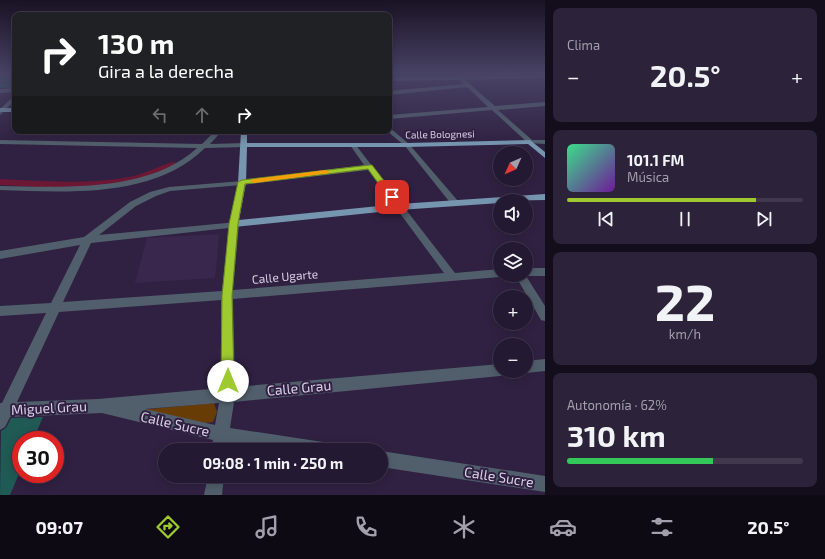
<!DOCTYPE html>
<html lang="es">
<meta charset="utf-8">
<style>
body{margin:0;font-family:"Exo 2",sans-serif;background:#2c223a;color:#f1f3f6;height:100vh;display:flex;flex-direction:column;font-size:15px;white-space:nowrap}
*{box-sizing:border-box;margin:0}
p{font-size:13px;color:#a3a0ac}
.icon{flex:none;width:22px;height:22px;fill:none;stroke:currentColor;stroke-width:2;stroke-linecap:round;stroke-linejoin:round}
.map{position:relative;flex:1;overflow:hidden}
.sheet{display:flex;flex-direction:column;gap:8px;padding:8px;background:#140e1c;width:280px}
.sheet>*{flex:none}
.guide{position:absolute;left:12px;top:12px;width:380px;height:122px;border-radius:8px;box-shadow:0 2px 10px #0003,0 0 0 1px #41384d;background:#202124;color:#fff;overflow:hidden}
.needle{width:26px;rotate:225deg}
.tools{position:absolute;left:493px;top:146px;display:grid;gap:8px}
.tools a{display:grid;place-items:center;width:40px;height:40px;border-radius:50%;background:#241932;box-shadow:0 2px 10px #0003,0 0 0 1px #41384d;font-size:20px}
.speed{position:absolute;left:12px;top:431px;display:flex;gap:8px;font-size:20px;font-weight:700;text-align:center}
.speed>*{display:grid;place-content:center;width:52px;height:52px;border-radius:50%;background:#241932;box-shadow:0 2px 10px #0003,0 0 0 1px #41384d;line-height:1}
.speed .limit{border:6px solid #d22;background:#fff;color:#111}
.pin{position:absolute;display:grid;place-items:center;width:34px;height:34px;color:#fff;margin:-17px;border-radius:8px;box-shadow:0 2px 6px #0006}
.me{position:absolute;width:44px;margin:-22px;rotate:0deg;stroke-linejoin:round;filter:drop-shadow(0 0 3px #0008)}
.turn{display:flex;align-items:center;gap:14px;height:84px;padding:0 20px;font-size:18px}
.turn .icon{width:52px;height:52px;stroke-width:2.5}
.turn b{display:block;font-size:28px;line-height:34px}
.lanes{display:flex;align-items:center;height:38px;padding:0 20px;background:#0003;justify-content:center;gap:20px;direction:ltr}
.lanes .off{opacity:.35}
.big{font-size:30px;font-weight:700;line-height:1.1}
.sheet .card{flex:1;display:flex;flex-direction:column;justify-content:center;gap:6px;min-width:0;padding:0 14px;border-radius:8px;background:#2c223a}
.sheet .dial{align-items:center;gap:0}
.dial b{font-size:52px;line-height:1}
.song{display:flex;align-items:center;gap:12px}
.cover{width:48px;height:48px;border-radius:6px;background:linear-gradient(135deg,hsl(150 70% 55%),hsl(280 70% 35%))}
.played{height:4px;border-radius:2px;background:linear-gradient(90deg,#9eca2f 80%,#41384d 80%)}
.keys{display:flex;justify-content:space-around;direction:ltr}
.heat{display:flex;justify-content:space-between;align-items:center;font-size:22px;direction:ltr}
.charge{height:6px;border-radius:3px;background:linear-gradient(90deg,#34c759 62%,#41384d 0)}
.trip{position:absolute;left:158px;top:443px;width:230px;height:40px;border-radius:20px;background:#241932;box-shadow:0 2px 10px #0003,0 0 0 1px #41384d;font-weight:700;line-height:40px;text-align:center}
.dock{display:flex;height:64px;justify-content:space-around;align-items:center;background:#0e0a14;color:#a3a0ac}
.dock .icon{width:28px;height:28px}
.dock .current{color:#9eca2f}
.dock b{font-size:18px;color:#f1f3f6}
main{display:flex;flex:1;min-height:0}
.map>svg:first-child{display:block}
.built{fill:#3a274e}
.green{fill:#683d05}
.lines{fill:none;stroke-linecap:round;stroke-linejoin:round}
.canal{fill:#6c1835;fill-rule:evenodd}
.building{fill:#205a54}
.minor{fill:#515f6c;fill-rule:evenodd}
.major{fill:#7695af;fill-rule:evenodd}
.route{fill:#9eca2f;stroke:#67831f}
.slow{fill:#f59e0b}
.labels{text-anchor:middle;stroke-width:4;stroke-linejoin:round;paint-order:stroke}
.far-street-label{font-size:10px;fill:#d9d0e5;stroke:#302142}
.street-label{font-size:12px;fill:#d9d0e5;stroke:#302142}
.near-street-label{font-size:14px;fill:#d9d0e5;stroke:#302142}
</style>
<main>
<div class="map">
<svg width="545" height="495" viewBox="0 0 545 495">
<rect width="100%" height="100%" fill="#302142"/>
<path class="built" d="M219,234L215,278L135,283L147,238Z"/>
<path class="green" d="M214,403L217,412L213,422L205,423L140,410Z"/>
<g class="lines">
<path class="canal" d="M545,74V77L461,78L458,76L460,74Z
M173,162L177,163L178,165L177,167C118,195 62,188 0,185V179C43,181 87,185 129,177C145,174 158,166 173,162Z"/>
</g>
<path class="building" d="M0,74H15V87L0,88Z
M43,417L33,440H21V469L10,495H0L1,431L6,428L11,418Z"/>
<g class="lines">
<path class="minor" d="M459,76H545V78L465,80L495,106L545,102V106L498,110L532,140H545V144L528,143L492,110L389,119V115L488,107L467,87L389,95V91L464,84L459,80L389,81V77Z
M15,88V92L0,93V89Z
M15,95V100L0,115V109Z
M389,127L409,144L458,201L459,203L458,205H452L405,146L387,131H389Z
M215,131H222L210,144L245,143L248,145L245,147L205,148C153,199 67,192 0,190V186C61,187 149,193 197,148L0,144V140L202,144Z
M353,143L355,144L455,273L500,269V275H504L500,277L233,299L235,387L500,364V371H506L505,375L500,376L234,402L230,428L323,442L329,444L331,450H273L228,443L227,450H211L213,440L102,413L10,417L5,427L0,430V403H2L46,313L0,316V306L51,303L80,245L0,259V251L84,237L130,202L150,192L169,187L242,181L364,165L350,145ZM368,170L444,273L233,290L239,224L237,222L99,235L136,206L156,196L170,191L242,185ZM229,228L222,291L63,302L91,243ZM221,300V388L98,399L17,402L59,312ZM219,403L215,425L145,409Z
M526,268H545V276H526L545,306V321L541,320L515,275H526Z
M545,359V371L526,373L521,371H526V361Z
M381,451L545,476V492L381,467Z
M208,476H224L222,495H204Z"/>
<path class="major" d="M0,108H15V112H0Z
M241,131H247V143H407L530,140L545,152V158L528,144L407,147H247L246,183L239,220L399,204L545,194V200L500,201V203L399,210L234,227L229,224L238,183Z"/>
</g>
<linearGradient id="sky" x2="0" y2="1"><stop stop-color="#1a1224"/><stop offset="0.51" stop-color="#484365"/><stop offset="1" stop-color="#484365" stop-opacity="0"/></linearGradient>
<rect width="545" height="144" fill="url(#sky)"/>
<path class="route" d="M370,165H372L395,195V198H389L368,169L245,184L238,224L232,296L234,381L232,385L228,387L223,385L221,381L222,296L229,224L238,182L242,180Z"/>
<path class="slow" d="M326,170L330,172L329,173L254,183L250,181L254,179Z"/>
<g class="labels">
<g class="far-street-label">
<text transform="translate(440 134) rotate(-1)" y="4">Calle Bolognesi</text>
</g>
<g class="street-label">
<text transform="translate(285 277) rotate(-5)" y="4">Calle Ugarte</text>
</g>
<g class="near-street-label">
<text transform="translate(299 388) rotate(-5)" y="5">Calle Grau</text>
<text transform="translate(49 408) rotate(-3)" y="5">Miguel Grau</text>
<text transform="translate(175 424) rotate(13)" y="5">Calle Sucre</text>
<text transform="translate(499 477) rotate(9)" y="5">Calle Sucre</text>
</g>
</g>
</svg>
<div class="tools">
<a><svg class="needle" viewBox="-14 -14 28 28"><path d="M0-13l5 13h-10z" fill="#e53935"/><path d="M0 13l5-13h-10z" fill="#a3a0ac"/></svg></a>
<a><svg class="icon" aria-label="sound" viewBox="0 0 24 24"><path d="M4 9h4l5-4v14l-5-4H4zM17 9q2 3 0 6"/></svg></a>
<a><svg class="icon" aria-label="layers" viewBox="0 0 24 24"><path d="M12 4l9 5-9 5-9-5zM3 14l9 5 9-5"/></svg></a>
<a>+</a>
<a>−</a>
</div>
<div class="speed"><div class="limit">30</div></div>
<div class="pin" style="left:392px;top:197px;background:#d93025"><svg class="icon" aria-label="arrive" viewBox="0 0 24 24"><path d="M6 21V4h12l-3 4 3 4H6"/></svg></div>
<svg class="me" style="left:228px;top:381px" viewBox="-20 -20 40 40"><circle r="19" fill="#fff"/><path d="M0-13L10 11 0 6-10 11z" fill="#9eca2f"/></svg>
<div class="trip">09:08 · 1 min · 250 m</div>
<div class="guide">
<div class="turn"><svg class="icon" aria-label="right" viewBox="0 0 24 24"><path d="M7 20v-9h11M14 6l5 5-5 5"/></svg><div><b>130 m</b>Gira a la derecha</div></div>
<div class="lanes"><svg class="icon off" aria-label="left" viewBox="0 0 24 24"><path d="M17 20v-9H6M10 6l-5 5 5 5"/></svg><svg class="icon off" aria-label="ahead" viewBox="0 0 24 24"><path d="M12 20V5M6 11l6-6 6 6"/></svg><svg class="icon" aria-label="right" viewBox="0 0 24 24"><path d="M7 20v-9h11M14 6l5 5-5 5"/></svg></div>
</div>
</div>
<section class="sheet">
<div class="card"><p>Clima</p>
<div class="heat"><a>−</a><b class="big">20.5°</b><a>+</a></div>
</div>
<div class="card">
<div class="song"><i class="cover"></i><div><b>101.1 FM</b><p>Música</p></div></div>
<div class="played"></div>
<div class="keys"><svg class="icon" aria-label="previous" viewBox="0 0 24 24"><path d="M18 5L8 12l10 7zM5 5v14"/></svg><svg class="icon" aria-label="pause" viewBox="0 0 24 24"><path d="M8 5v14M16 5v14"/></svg><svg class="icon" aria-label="next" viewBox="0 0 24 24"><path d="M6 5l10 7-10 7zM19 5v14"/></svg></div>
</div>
<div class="card dial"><b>22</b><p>km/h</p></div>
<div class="card"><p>Autonomía · 62%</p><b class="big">310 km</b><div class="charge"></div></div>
</section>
</main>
<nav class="dock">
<b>09:07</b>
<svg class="icon current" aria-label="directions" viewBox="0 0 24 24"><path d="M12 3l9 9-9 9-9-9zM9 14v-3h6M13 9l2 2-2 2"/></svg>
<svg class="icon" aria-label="music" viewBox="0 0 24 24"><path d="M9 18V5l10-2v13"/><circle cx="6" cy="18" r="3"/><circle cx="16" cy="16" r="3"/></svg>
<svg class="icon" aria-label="phone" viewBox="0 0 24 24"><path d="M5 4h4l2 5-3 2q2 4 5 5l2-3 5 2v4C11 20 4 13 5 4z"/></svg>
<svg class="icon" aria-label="climate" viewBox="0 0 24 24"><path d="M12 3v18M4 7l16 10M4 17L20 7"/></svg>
<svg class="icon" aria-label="car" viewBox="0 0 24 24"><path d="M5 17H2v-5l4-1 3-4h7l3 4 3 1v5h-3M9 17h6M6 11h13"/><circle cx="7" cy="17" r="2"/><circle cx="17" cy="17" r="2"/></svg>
<svg class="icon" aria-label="filters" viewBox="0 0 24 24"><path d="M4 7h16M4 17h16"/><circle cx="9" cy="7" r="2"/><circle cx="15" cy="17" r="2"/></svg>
<b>20.5°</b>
</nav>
